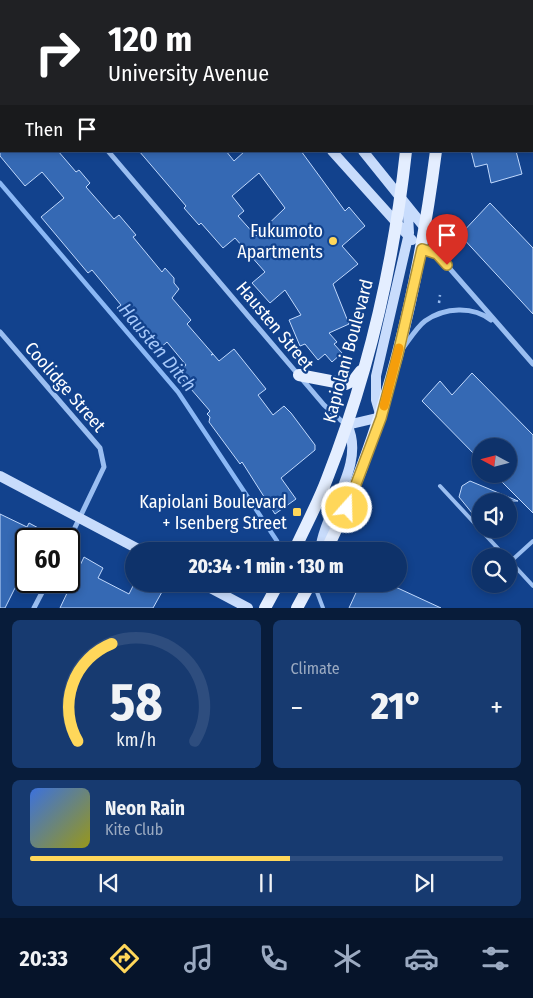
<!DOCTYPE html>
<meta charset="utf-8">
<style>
body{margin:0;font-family:"Fira Sans Condensed",sans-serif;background:#173a70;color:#f1f3f6;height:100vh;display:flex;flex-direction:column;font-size:19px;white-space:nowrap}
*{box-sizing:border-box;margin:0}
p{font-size:16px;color:#9baac1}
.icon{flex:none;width:28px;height:28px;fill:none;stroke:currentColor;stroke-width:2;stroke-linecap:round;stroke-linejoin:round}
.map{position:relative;height:608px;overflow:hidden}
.panel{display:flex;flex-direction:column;gap:12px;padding:12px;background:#081c3a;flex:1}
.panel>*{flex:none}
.top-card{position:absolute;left:0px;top:0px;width:534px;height:152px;box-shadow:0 2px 8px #0003,0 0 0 1px #2e4d7e;background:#202124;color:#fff;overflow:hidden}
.needle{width:32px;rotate:277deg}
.controls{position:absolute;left:472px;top:438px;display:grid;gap:10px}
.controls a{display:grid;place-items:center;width:45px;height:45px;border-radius:50%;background:#0e326a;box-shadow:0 2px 8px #0003,0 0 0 1px #2e4d7e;font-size:25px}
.speed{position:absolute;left:15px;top:528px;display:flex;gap:10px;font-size:25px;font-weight:700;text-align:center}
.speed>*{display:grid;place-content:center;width:65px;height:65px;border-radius:50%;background:#0e326a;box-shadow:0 2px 8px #0003,0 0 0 1px #2e4d7e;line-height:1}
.speed .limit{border:2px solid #111;border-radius:8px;background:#fff;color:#111}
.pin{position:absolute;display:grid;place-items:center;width:42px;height:42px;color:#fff;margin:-51px -21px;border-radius:50% 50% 50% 0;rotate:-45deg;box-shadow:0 0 5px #0007}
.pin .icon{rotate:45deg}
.me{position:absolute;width:55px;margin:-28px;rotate:20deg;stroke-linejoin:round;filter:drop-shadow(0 0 4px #0008)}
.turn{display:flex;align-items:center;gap:18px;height:105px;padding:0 25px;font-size:22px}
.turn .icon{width:65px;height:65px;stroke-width:2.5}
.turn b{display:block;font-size:35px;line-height:42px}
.then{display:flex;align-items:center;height:48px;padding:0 25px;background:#0003;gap:10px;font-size:19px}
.big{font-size:38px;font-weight:800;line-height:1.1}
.panel .card{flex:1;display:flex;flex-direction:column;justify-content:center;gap:8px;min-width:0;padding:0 18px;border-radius:8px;background:#173a70}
.panel .dial{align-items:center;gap:0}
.dial svg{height:130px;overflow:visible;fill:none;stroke:#2e4d7e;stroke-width:7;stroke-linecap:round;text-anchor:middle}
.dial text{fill:#f1f3f6;stroke:none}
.song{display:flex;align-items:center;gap:15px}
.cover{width:60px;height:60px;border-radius:8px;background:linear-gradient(135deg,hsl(220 70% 55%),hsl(60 70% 35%))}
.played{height:5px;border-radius:2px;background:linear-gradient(90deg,#ffd75a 55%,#2e4d7e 55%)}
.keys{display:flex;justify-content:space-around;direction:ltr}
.heat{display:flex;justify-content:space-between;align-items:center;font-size:28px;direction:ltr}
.panel .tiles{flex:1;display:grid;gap:12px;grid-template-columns:1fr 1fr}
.card:last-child{grid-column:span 2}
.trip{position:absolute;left:125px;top:542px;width:282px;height:50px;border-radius:25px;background:#0e326a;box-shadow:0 2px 8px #0003,0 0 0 1px #2e4d7e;font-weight:800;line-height:50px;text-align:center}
.dock{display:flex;height:80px;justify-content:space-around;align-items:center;background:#06142a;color:#9baac1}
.dock .icon{width:35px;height:35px}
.dock .selected{color:#ffd75a}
.dock b{font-size:22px;color:#f1f3f6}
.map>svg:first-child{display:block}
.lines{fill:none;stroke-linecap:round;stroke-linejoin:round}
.stream{stroke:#8bb8f5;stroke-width:4.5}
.building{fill:#3569b4;stroke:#c1d9fd;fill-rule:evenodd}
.path{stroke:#9abef1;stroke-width:2.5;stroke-dasharray:2.5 4;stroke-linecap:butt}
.lane{stroke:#9abef1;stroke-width:4}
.street{stroke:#9abef1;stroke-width:5}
.secondary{stroke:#c8dcfc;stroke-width:10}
.primary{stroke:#e4eeff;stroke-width:12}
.route-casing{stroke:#a68c3a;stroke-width:12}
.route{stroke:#ffd75a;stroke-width:9}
.slow{stroke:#f59e0b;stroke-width:9}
.poi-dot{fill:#ffd75a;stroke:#12428d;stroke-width:2}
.labels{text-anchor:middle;stroke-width:4.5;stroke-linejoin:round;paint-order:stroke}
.poi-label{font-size:18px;fill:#fff;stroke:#12428d;text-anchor:end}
.street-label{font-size:18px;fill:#fff;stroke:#12428d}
.water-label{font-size:19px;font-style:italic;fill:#a6c8f9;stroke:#12428d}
</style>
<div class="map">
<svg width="533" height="608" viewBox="0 0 533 608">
<rect width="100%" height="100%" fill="#12428d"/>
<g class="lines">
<path class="stream" d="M0,183L178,392L277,541"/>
</g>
<path class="building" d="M0,151H58L76,172L79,170L90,183L86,187L114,219L119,215L136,235L133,237L162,272L165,268L174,278V283L179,289L172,298L191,320L187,324L213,354L211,355L213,354L219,361L234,349L266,389L258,395L273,415L284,406L291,413L315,445V450L281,478L296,499L275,514L242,462L240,464L209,422L210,417L207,414L210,411L178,374L186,365L167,342L159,349L139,325L135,329L117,308L121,305L92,270L88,273L41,217L64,198L42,172L25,186L0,156Z
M139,151H226L234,161L245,151H301L345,211L349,207L365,226L342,246L358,264L333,284L349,324L329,333L337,342L334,344L342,353L332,362L325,354L318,360L305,344L300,346L289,320L301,315L285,290L270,303L252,283L265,272L235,238L223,248L201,223L199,225L184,208L186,206ZM259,173L285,208L256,236L238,216L244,211L232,196Z
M471,151H516L522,174L491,183L487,164L475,167Z
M490,203L533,248V314L460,235Z
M472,373L533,435V513L494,474H509V446H481V461L422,401L440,381L452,395Z
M470,481L518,501H481V524L459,497L462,486Z
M0,514L27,527L29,523L59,539H26V566L5,608H0Z
M84,557L103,568L98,578L129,594L134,584H151L163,590L153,608H60Z
M360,584H389L441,608H349Z"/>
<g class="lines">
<path class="path" d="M439,303L440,295"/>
<path class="lane" d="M440,486L505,556
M509,560L533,586
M510,562L533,541
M314,584L323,608"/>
<path class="street" d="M0,27L1,28
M108,151L324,405L346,425
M427,232L437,254L533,364
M422,249L437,254
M0,332L100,448L104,467L69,540
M403,348C409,340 417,327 425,321C445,307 473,306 491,320
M34,608L48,581"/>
<path class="secondary" d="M204,0L205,1
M233,0L234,1
M60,1L61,0
M0,52L1,51
M332,151L412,240
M363,151L425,228
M0,476L142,551
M320,551C324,511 367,464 347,425L381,417L376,400V376L409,233L408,215L400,198
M203,584L248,608"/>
<path class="primary" d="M422,1V0
M451,1V0
M299,375L346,384L354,380L361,371
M294,551C305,527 318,503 327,479C368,375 394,262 406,151
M326,551C387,426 418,289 436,151
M265,608L278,584
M297,608L310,584"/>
</g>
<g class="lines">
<g class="route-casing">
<path id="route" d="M347,508L381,418L398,354L422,249L437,254L447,265"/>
</g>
<use href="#route" class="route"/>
<path class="slow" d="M384,406L399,348"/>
</g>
<g class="poi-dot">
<circle cx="333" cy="241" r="5"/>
<rect x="292" y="507" width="10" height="10" rx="2.5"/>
</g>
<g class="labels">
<g class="poi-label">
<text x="323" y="237">Fukumoto<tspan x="323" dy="21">Apartments</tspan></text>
<text x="287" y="508">Kapiolani Boulevard<tspan x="287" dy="21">+ Isenberg Street</tspan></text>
</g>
<g class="street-label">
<text transform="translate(275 326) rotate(50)" y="6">Hausten Street</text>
<text transform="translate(348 351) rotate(-75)" y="6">Kapiolani Boulevard</text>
<text transform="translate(65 387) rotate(49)" y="6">Coolidge Street</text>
</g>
<g class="water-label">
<text transform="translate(158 347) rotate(50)" y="7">Hausten Ditch</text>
</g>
</g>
</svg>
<div class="controls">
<a><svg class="needle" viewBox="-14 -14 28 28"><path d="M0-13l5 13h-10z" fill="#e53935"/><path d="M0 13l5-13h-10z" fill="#9baac1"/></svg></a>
<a><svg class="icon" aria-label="sound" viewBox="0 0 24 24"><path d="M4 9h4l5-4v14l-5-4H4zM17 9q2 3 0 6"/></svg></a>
<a><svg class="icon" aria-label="search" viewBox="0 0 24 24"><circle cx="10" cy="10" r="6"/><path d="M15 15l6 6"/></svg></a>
</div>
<div class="speed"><div class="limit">60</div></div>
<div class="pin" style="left:447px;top:265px;background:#d93025"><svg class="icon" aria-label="arrive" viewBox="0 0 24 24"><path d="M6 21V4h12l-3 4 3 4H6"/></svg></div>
<svg class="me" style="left:347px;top:508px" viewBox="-20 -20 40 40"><circle r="17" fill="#ffd75a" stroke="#fff" stroke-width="3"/><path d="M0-11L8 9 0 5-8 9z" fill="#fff"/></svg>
<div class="trip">20:34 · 1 min · 130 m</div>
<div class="top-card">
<div class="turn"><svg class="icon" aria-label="right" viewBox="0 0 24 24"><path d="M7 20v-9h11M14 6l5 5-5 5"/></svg><div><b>120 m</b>University Avenue</div></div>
<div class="then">Then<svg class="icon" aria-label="arrive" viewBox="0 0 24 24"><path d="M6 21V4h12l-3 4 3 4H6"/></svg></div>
</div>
</div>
<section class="panel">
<div class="tiles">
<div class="card dial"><svg viewBox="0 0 100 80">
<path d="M14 69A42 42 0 1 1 86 69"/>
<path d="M14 69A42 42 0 0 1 35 9" stroke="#ffd75a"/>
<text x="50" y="56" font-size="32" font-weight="700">58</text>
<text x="50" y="72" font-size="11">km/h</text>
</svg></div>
<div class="card"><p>Climate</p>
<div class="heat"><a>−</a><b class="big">21°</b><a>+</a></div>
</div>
<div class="card">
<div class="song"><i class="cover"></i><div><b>Neon Rain</b><p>Kite Club</p></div></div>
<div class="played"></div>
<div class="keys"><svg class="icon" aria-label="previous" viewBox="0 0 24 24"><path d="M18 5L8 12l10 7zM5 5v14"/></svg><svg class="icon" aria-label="pause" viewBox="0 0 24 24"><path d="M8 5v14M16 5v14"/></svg><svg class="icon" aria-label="next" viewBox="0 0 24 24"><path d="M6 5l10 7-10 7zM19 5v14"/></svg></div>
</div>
</div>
</section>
<nav class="dock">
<b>20:33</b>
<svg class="icon selected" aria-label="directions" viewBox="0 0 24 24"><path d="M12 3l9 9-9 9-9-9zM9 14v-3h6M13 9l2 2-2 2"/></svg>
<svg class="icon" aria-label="music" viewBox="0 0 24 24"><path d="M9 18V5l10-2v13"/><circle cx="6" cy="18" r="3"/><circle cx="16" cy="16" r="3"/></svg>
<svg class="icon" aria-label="phone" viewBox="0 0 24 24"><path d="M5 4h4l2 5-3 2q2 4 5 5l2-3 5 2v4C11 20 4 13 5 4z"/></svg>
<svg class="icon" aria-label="climate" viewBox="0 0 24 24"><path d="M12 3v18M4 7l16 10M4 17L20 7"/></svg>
<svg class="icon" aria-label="car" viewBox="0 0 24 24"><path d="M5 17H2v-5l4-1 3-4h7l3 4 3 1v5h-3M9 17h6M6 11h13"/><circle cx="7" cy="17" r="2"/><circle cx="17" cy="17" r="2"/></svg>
<svg class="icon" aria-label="filters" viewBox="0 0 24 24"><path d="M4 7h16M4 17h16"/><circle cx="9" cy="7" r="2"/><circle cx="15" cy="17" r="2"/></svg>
</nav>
